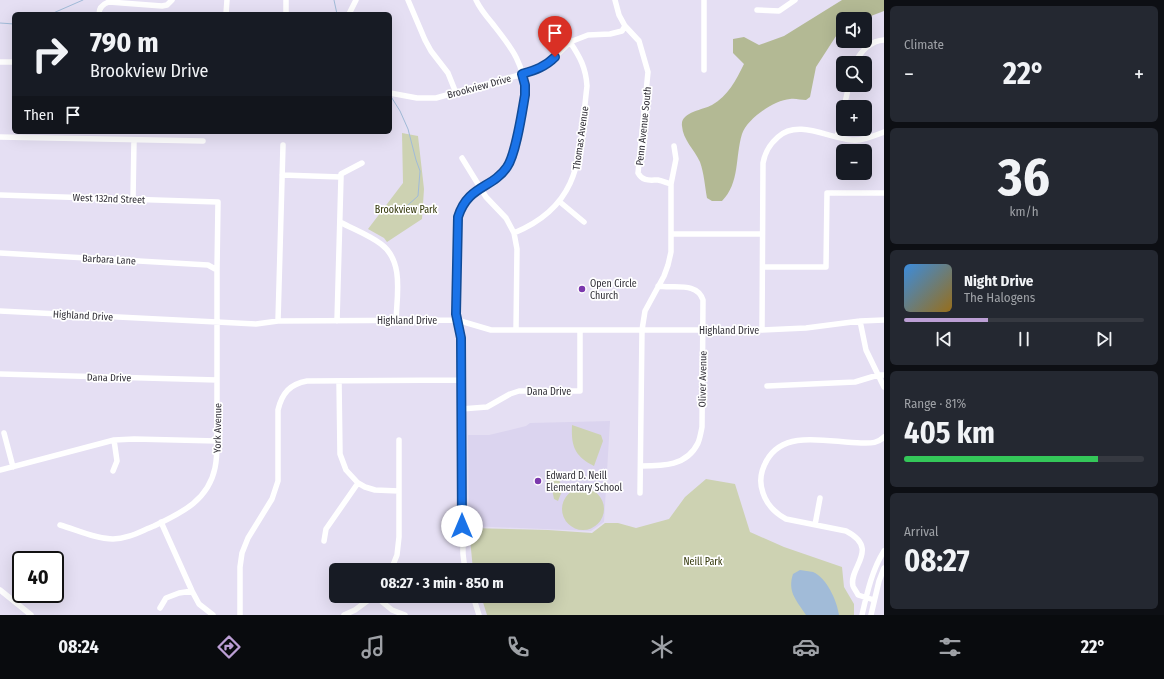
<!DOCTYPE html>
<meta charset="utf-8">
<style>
body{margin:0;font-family:"Fira Sans Condensed",sans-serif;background:#242831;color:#f1f3f6;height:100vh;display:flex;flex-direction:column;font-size:15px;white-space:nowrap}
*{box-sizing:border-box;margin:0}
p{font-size:13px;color:#9ea1a6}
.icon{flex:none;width:22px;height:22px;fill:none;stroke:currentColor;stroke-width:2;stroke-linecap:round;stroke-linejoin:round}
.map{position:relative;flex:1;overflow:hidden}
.sheet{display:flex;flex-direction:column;gap:6px;padding:6px;background:#0d0f14;width:280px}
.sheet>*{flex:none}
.top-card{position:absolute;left:12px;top:12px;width:380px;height:122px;border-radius:6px;box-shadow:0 4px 16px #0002;background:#171b24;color:#f1f3f6;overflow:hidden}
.controls{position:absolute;left:836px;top:12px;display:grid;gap:8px}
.controls a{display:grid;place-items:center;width:36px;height:36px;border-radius:6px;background:#171b24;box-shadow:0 4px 16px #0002;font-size:20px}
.speed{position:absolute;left:12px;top:551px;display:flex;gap:8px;font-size:20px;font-weight:700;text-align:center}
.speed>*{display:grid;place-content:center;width:52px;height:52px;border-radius:50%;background:#171b24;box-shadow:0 4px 16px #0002;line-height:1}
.speed .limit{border:2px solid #111;border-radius:6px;background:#fff;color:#111}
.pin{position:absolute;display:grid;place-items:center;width:34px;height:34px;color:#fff;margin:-41px -17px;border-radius:50% 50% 50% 0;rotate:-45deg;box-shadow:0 0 4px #0007}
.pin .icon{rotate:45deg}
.me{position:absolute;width:44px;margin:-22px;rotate:0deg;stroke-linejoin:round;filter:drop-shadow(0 0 3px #0008)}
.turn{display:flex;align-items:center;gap:14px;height:84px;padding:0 12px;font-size:18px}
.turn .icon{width:52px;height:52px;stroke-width:2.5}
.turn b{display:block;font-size:28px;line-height:34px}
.then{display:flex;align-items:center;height:38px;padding:0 12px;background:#0003;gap:8px;font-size:15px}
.big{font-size:30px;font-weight:700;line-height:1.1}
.sheet .tile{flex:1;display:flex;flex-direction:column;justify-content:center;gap:6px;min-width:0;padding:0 14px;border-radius:6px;background:#242831}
.sheet .dial{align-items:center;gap:0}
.dial b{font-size:52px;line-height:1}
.song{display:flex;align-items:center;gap:12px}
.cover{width:48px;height:48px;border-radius:6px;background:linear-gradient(135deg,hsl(210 70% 55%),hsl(40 70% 35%))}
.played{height:4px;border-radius:2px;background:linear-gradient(90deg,#bc9fd5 35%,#363941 35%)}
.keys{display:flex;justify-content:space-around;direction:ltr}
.heat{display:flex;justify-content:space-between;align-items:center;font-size:22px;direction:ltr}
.charge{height:6px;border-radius:3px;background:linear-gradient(90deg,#34c759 81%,#363941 0)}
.trip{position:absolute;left:329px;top:563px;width:226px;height:40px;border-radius:6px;background:#171b24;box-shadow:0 4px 16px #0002;font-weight:700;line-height:40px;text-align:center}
.menu{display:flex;height:64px;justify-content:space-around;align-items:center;background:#090b0e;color:#9ea1a6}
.menu .icon{width:28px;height:28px}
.menu .current{color:#bc9fd5}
.menu b{font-size:18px;color:#f1f3f6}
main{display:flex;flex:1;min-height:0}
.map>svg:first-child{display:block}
.built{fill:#dbd4ef}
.green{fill:#cdd2b2}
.forest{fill:#b3b994}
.water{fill:#a1bbd8}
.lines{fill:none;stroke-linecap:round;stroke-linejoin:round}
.stream{stroke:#a1bbd8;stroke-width:1}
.minor{stroke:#fff;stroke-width:5.5}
.route-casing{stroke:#114b97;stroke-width:10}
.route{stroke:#1a73e8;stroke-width:7}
.poi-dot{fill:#7b38ad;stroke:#fff;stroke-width:1.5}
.labels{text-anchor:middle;stroke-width:3.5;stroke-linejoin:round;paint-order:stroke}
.street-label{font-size:10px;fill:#323038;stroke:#fff}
.park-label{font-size:10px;fill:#303406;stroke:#fff}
.poi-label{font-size:10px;fill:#323038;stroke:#fff;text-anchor:start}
</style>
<main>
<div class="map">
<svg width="884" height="615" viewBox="0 0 884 615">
<rect width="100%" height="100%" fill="#e5dff3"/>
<path class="built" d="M610,421L604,522L591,531L469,526L468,435H489L526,426L530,423Z"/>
<path class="green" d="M402,133L418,136L424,189L422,219L387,242L384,238L368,229L403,183Z
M572,425L601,435L603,441L594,466C575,456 571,447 572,425Z
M554,475L560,482L562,491L558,501L554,499L552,489L546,488L548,478Z
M706,479L735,484L750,532L784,547L842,567L844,587L854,604V615H487L481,596H548V570H473L469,528L548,530L592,533L605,523H618L636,528L669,519L685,497Z
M562 509a21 21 0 1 1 42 0a21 21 0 1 1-42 0Z"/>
<path class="forest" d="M842,0H884V11L863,19H843V30L838,33L816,67L810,97L806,100C801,100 795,98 790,99C774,100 747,119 742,134C735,157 740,183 722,201H712L707,198C705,187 704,173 700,162C694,149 683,140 682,126C680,112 703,110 712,105C728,96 736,80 744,64L733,53V39L744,37L759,45L784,36Z"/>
<path class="water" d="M800,570C804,571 809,571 813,572C827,578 837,601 839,615H806C797,601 787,592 793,574Z"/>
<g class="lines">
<path class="stream" d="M334,0L337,14
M51,14L83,0
M0,23L14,24
M390,95L400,111L408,129L416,160L420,171L418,196L408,205"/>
<path class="minor" d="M408,0L425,40L431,51L448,73L456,93
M615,0L619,15L625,26L639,41L648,72L638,173C643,182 650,180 658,180C663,181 667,183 671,184V252L668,265L664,276L645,311L642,330L640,493
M757,10L779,11L795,0
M99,14C99,7 103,4 109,2L162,6L167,5L172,0
M226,14L227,0
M286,14V0
M349,14L356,0
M0,62H14
M855,63C861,51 870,41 884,40
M704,70V0
M390,93L417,98H436L523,74L538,70L547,65L570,42L588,35L610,34L622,31L625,26
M844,107L849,85
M0,137L203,141
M837,137L843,111
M462,158L486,197L506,218L514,233L517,249L516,330
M282,175L341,177
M341,177V174L362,163
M671,184L676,159L674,146
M0,195L218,202L217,270V441C217,450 217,459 215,468C208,501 181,513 154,526C141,531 128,539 113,539C96,539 77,530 60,525
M133,199L134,140
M560,202L584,222
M340,222C353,229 369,235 381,244C404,261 397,295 396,320
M514,233C585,204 579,151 587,86C586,68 580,57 570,42
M671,234H762
M0,253L208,265L217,270
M763,267H826L827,193H884
M0,311L256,324L278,321L457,320L491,330H762L806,328L860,321L884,320
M278,321L283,145
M337,321L341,177
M860,321L866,350L884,387
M762,330L763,163C765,152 769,145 778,137C798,119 828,138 852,140C863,141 873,136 884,132
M0,374L217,380
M339,381L340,454L346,470L358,483L365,487L375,490L399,491
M767,386L855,382L878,375H884
M461,409L487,407L510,394L519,391H580V330
M4,433L13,467
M641,466C663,466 687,466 698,443C700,438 701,432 702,427L703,300C697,281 673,289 658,286
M0,470L114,440L134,439L217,441
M113,471L117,461L114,440
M161,522L192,591L199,604L213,615
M815,525L820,498
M324,541L326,529L358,483
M391,570L397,555L399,537V440
M465,570L463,554L461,338L456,314L458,217C466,190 483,190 501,174C506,170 509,164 512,159L525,95C525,63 510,46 492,23C486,16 480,9 476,0
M0,590L31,615
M375,596L392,610L405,615
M473,596L479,615
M874,600L858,595C857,592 854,589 853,586C848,568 881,549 846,531L786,519C775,513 767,505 763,493C759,482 761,470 767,460C785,428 831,443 861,443C870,443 877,444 884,437
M160,608L166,598L179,593L192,591
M240,615V567L242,553L248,538L272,499L278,481V410C282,393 290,384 307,381L461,380
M344,615L355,610L374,596
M862,615C867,593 872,570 884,551
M871,615L879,581L884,568"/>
</g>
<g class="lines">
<g class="route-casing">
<path id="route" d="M462,526L461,338L456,314L458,217C468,185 492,189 507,167C516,154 522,112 525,95V85L522,74C535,70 545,67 555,57"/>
</g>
<use href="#route" class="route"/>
</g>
<g class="poi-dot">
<circle cx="582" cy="289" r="4"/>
<circle cx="538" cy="481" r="4"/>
</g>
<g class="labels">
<g class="street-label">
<text transform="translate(479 86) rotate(-15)" y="4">Brookview Drive</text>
<text transform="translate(643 126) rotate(-84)" y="4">Penn Avenue South</text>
<text transform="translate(580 138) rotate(-82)" y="4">Thomas Avenue</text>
<text transform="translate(109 198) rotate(2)" y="4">West 132nd Street</text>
<text transform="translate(109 259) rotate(3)" y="4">Barbara Lane</text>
<text transform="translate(83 315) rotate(3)" y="4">Highland Drive</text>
<text x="407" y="324">Highland Drive</text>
<text x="729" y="334">Highland Drive</text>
<text transform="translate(109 377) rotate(1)" y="4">Dana Drive</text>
<text transform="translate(702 379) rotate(-89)" y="4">Oliver Avenue</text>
<text x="549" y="395">Dana Drive</text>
<text transform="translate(217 428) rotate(-89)" y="4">York Avenue</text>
</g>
<g class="park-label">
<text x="406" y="213">Brookview Park</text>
<text x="703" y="565">Neill Park</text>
</g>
<g class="poi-label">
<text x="590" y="287">Open Circle<tspan x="590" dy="12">Church</tspan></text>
<text x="546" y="479">Edward D. Neill<tspan x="546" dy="12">Elementary School</tspan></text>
</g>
</g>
</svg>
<div class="controls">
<a><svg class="icon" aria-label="sound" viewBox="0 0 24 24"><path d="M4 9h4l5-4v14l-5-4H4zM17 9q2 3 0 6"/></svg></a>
<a><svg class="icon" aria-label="search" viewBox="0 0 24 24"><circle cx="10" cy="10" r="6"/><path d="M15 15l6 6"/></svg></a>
<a>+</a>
<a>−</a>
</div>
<div class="speed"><div class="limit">40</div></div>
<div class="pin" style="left:555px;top:57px;background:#d93025"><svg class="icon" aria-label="arrive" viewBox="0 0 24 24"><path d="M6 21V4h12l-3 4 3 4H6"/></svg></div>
<svg class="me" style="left:462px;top:526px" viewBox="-20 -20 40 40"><circle r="19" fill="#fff"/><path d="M0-13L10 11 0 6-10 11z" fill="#1a73e8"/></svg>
<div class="trip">08:27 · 3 min · 850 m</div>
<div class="top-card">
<div class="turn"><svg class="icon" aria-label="right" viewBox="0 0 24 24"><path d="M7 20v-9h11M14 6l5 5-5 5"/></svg><div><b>790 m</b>Brookview Drive</div></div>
<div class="then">Then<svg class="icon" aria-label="arrive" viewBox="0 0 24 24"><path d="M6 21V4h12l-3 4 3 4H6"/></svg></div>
</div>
</div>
<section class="sheet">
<div class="tile"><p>Climate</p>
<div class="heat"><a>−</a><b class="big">22°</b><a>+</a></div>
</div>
<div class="tile dial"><b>36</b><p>km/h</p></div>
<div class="tile">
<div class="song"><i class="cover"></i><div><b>Night Drive</b><p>The Halogens</p></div></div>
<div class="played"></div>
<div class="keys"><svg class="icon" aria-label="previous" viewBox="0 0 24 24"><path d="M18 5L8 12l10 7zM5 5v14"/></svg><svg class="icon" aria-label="pause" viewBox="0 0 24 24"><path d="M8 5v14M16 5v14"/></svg><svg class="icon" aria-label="next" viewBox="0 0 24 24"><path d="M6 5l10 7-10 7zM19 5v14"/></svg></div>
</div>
<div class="tile"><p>Range · 81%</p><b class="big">405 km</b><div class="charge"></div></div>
<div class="tile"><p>Arrival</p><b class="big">08:27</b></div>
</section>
</main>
<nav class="menu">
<b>08:24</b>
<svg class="icon current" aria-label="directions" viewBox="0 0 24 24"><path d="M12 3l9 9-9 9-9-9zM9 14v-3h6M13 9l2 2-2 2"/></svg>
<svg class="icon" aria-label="music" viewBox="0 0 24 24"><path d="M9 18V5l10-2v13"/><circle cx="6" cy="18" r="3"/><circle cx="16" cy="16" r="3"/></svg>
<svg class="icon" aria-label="phone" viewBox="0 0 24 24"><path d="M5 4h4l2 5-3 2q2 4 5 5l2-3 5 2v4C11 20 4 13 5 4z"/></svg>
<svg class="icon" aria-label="climate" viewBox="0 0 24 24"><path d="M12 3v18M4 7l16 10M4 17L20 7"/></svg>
<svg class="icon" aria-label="car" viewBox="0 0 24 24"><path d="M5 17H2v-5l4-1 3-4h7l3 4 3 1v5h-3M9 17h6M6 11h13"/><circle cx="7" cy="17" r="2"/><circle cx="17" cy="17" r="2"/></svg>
<svg class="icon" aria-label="filters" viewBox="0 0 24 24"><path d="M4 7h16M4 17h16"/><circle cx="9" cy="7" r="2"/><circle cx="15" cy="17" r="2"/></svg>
<b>22°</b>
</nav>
